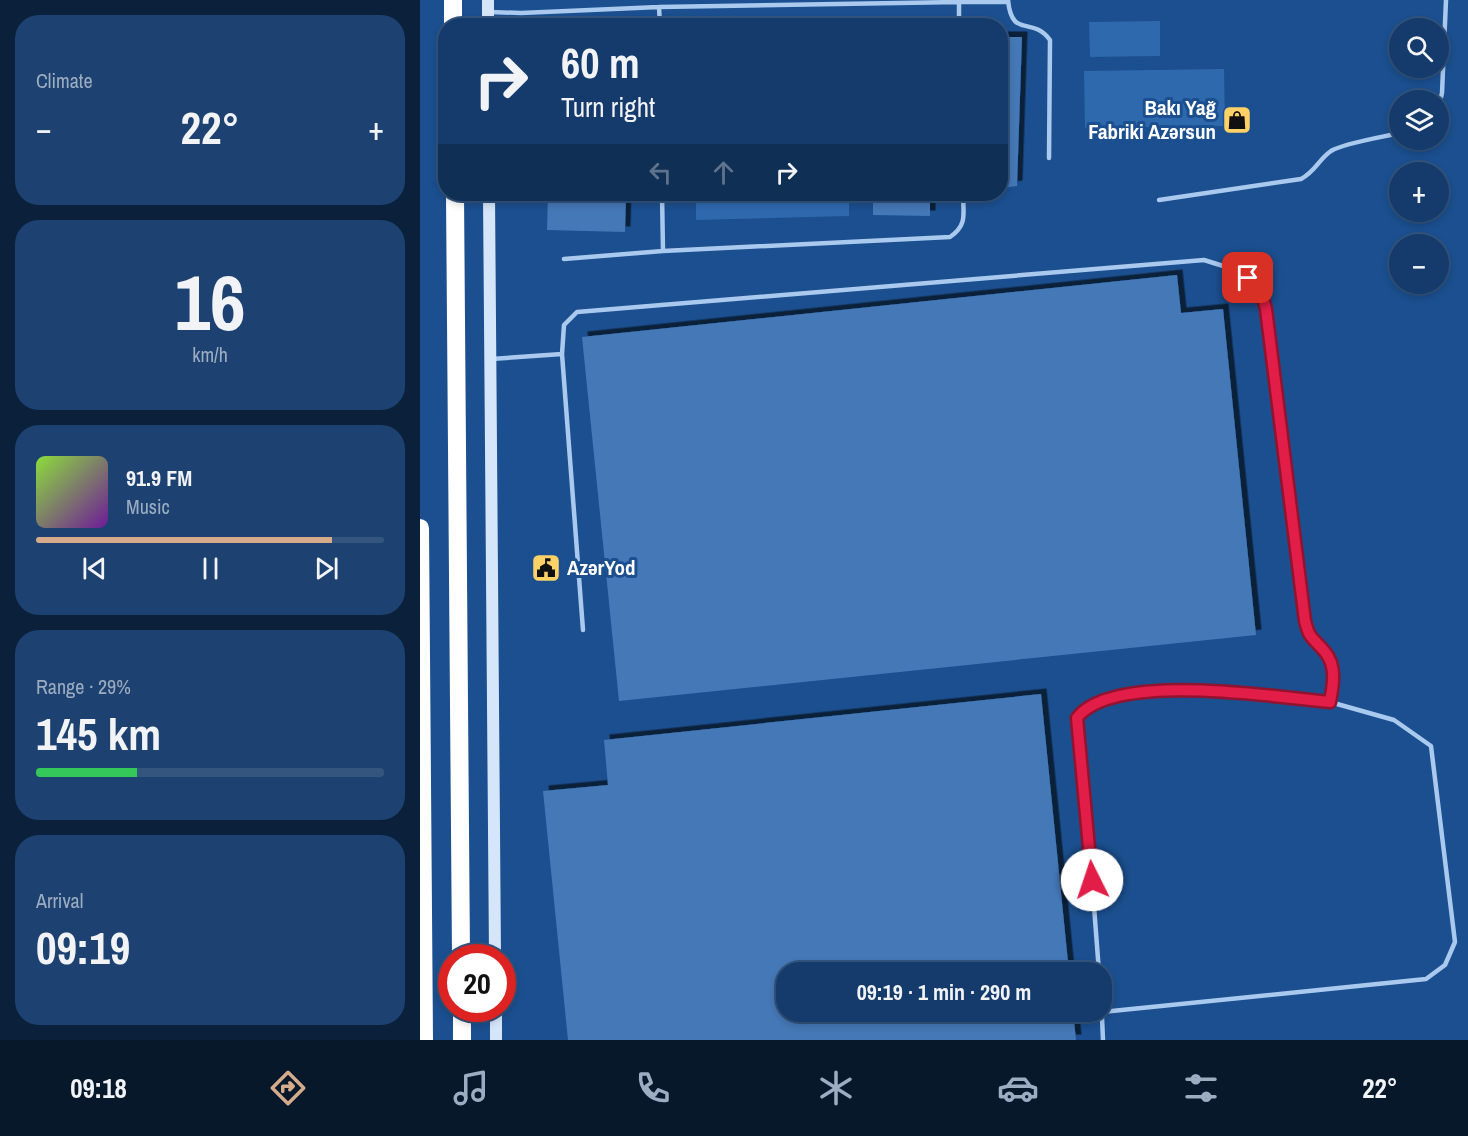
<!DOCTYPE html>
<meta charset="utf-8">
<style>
body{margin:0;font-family:"Archivo Narrow",sans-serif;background:#1d4271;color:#f1f3f6;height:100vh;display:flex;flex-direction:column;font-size:22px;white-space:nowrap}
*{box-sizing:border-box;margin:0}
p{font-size:20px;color:#9dadc1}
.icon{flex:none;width:33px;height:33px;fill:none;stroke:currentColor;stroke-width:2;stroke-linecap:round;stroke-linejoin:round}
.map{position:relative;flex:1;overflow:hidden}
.panel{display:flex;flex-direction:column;gap:15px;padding:15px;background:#0b203b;width:420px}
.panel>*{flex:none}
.top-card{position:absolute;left:18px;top:18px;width:570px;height:183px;border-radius:24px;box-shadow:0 3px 9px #0003,0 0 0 2px #33557e;background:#143b6b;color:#f1f3f6;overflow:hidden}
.fabs{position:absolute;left:969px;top:18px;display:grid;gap:12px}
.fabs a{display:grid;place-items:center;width:60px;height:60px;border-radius:50%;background:#143b6b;box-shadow:0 3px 9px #0003,0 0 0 2px #33557e;font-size:30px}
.speed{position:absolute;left:18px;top:944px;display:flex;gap:12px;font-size:30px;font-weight:700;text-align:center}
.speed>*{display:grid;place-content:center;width:78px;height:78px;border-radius:50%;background:#143b6b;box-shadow:0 3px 9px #0003,0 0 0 2px #33557e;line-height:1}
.speed .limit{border:9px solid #d22;background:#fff;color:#111}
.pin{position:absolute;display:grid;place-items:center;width:51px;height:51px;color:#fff;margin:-26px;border-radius:12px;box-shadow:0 3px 9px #0006}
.me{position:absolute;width:66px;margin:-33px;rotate:356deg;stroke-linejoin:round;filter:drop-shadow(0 0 4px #0008)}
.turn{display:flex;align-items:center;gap:21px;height:126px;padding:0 24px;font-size:27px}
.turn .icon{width:78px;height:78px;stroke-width:2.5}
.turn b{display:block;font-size:42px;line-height:51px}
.lanes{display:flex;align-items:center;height:57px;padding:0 24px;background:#0003;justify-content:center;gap:30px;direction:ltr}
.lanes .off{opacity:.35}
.big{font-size:45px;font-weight:800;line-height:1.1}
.panel .card{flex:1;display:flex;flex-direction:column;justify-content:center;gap:9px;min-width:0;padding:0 21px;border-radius:24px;background:#1d4271}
.panel .dial{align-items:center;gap:0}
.dial b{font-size:78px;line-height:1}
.song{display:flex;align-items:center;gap:18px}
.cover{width:72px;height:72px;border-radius:9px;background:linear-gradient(135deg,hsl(90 70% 55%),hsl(280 70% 35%))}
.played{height:6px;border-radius:3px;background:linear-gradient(90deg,#d6ab8b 85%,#33557e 85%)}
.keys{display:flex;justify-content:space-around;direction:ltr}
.heat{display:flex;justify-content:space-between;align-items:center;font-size:33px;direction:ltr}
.charge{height:9px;border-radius:4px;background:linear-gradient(90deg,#34c759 29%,#33557e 0)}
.trip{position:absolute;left:356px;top:962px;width:336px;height:60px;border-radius:24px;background:#143b6b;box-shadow:0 3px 9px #0003,0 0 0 2px #33557e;font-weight:800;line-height:60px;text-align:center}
.tab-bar{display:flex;height:96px;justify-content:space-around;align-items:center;background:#08182b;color:#9dadc1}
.tab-bar .icon{width:42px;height:42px}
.tab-bar .selected{color:#d6ab8b}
.tab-bar b{font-size:27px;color:#f1f3f6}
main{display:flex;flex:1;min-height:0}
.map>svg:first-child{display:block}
.green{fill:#2e69ad}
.building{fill:#4478b7;filter:url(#shadow)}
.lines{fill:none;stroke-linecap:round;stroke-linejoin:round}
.lane{stroke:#a9c9ee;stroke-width:4.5}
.secondary{stroke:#d6e6fa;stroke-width:12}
.highway{stroke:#fff;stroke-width:18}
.route-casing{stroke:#92132f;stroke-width:15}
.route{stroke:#e11d48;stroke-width:10}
.labels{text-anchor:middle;stroke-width:6;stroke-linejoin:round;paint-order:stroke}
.poi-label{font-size:21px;font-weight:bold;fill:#fff;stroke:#1b4f8f;text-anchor:end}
</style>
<main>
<section class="panel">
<div class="card"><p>Climate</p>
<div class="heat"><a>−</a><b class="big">22°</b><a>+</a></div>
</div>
<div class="card dial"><b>16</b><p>km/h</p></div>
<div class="card">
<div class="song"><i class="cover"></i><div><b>91.9 FM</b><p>Music</p></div></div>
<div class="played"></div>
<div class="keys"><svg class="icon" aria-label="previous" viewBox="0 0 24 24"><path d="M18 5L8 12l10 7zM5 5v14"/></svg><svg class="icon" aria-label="pause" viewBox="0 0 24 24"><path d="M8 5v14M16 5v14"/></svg><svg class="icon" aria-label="next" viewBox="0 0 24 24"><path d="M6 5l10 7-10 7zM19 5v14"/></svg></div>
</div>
<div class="card"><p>Range · 29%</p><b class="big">145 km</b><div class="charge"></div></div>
<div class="card"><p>Arrival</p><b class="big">09:19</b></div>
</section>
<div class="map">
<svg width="1048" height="1040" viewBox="0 0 1048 1040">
<defs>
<filter id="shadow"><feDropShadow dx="5.5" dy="-5.5" stdDeviation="0" flood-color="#0009"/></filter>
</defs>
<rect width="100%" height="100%" fill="#1b4f8f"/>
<path class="green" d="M740,21V56L670,57L669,22Z
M804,69L805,126L665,128L664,71Z
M276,194H429V216L276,220Z"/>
<path class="building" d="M580,37H602L597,186L580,188Z
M128,194H206L205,232L127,230Z
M453,194H510V216L453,215Z
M757,275L761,313L803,309L836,635L199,701L162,337Z
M621,694L649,972H366V1011H653L656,1040H148L123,791L188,785L184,740Z"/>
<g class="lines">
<path class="lane" d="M588,0C592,40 612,15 630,40L629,158
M539,2H588
M239,7L240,26
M70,12L101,13L239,7L539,2V26
M1018,110L1022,93L1026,0
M242,194L243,251
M739,200L881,179C896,171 898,160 911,151C924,143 963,137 980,133
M144,259L243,251L530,237C548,225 543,213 543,194
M142,354L163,630
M71,359L142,354L144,325L157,312L784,260L816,270L840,287L846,309L885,621C890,641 893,637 905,652C917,666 913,686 910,702C855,697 694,671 657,718L665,788L679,972
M681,995L683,1040
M682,1012L1006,979L1025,965L1035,942L1011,746L974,720L910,702"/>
<path class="secondary" d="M68,0V26
M69,194L75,957
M76,1008V1040"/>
<path class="highway" d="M33,0V26
M35,194L41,957
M0,528L4,1040
M42,1008V1040"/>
</g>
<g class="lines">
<g class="route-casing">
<path id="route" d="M672,880L657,718C693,671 856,697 910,702C913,686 917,666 905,652C893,637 890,641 885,621L846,309L840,287L828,278"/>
</g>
<use href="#route" class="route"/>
</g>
<defs>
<g id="shop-square" transform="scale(1.5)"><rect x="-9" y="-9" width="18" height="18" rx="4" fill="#ffd166" stroke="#1b4f8f"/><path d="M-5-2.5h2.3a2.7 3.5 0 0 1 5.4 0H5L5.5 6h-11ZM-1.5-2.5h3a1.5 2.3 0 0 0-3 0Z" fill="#111"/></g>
<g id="civic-square" transform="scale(1.5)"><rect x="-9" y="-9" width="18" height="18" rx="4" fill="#ffd166" stroke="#1b4f8f"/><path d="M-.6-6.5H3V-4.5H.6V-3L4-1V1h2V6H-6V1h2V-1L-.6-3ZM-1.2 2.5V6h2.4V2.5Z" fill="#111"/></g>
</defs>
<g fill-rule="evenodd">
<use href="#shop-square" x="817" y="120"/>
<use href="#civic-square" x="126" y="568"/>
</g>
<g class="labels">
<g class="poi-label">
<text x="796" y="115">Bakı Yağ<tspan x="796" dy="24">Fabriki Azərsun</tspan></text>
<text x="147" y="575" text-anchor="start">AzərYod</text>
</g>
</g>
</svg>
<div class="fabs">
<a><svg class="icon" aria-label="search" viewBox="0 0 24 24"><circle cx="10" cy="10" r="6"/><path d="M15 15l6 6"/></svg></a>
<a><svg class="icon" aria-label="layers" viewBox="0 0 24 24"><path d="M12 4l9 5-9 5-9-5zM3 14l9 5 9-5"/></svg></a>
<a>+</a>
<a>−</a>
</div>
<div class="speed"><div class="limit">20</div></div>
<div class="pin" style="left:828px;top:278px;background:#d93025"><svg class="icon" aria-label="arrive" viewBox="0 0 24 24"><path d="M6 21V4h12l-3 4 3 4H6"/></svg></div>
<svg class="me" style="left:672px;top:880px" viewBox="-20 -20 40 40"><circle r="19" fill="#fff"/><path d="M0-13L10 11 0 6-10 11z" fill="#e11d48"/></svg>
<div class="trip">09:19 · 1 min · 290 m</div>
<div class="top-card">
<div class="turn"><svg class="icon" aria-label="right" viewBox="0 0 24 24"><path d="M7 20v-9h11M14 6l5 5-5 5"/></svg><div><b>60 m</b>Turn right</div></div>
<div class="lanes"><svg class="icon off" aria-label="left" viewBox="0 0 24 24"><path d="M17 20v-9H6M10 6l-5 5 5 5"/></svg><svg class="icon off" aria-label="ahead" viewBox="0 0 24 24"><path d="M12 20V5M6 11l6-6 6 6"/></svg><svg class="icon" aria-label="right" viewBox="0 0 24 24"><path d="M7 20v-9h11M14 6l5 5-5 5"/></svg></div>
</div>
</div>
</main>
<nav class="tab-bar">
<b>09:18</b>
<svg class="icon selected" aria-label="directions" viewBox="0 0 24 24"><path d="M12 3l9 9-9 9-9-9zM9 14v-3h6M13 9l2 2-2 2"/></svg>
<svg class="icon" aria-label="music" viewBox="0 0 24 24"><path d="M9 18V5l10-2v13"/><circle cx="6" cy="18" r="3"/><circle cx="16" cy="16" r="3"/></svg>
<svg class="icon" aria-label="phone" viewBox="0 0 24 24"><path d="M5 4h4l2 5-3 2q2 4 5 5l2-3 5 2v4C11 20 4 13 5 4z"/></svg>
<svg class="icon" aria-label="climate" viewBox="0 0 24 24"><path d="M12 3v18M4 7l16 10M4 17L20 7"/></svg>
<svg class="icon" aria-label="car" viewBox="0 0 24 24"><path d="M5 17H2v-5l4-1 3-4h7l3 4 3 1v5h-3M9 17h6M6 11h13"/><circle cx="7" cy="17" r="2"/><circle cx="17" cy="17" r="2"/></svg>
<svg class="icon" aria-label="filters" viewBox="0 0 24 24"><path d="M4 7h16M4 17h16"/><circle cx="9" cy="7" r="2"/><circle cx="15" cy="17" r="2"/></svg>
<b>22°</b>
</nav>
